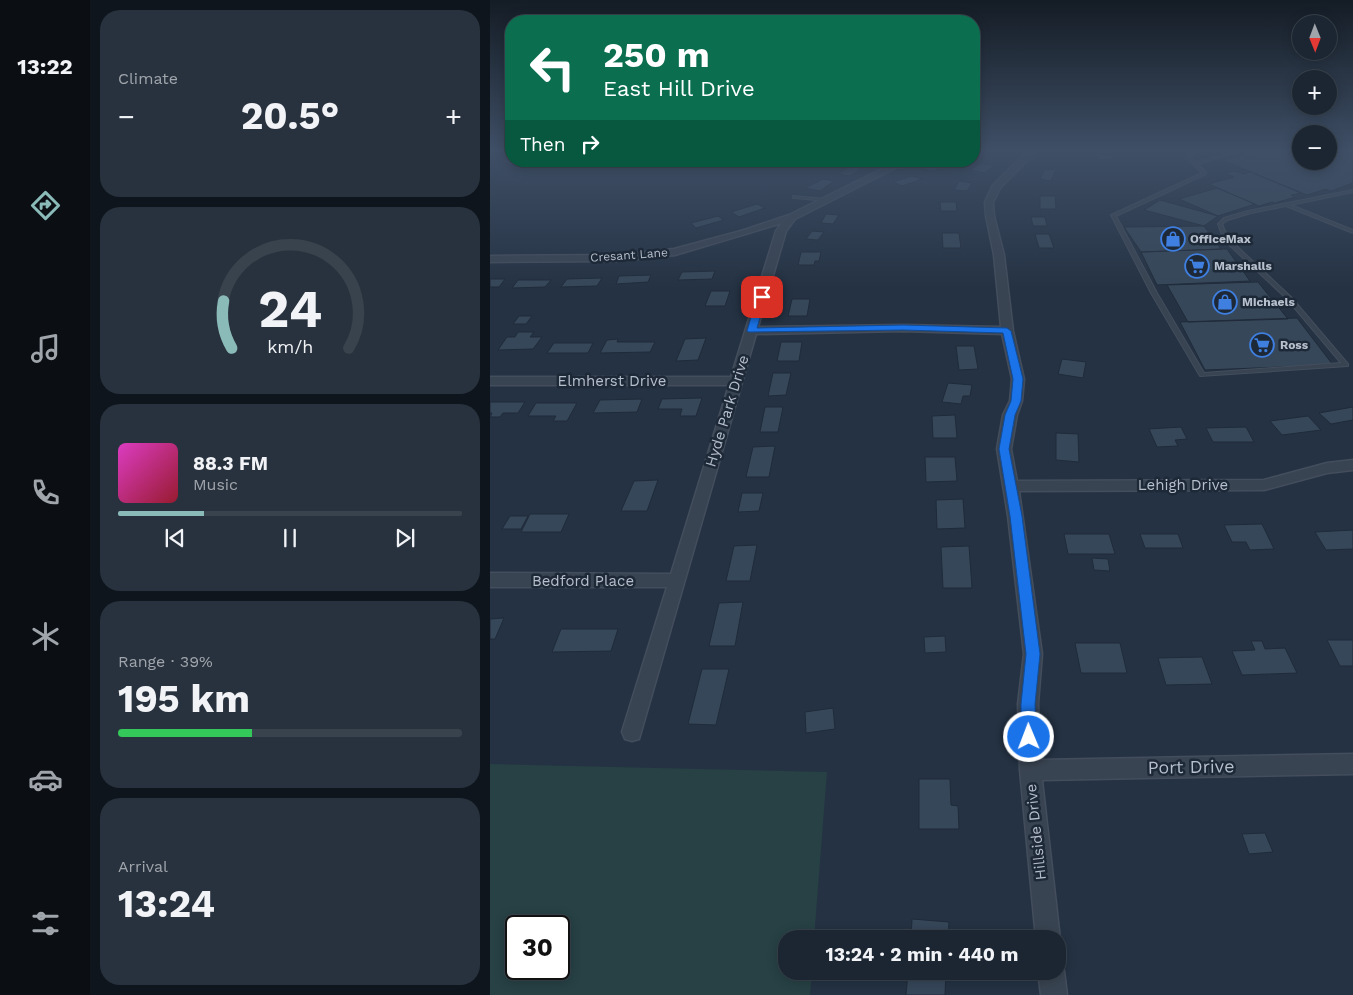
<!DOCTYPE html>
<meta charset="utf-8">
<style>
body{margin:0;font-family:"Work Sans",sans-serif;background:#28323e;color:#f1f3f6;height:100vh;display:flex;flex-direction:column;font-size:19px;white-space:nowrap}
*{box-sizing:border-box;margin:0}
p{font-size:16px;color:#a0a5ac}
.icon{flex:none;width:28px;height:28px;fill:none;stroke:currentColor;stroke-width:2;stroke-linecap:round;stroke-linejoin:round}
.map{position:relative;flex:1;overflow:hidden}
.sheet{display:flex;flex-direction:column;gap:10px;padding:10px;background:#0f151c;width:400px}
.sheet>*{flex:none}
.hud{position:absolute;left:15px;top:15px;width:475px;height:152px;border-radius:20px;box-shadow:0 2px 12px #0003,0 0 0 1px #39434d;background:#0b6e4f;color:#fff;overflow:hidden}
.needle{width:32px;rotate:179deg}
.tools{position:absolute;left:802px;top:15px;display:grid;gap:10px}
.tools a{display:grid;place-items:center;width:45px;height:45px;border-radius:50%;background:#1b2632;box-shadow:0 2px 12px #0003,0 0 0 1px #39434d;font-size:25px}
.speed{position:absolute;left:15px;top:915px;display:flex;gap:10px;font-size:25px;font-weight:700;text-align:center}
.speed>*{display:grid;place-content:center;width:65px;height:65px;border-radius:50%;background:#1b2632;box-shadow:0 2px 12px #0003,0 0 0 1px #39434d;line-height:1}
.speed .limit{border:2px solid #111;border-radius:8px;background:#fff;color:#111}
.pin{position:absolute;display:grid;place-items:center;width:42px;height:42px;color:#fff;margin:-21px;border-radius:10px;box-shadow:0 2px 8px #0006}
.me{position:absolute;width:55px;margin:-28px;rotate:359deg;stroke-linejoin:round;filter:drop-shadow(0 0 4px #0008)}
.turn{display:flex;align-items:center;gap:18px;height:105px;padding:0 15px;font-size:22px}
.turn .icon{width:65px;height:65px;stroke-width:2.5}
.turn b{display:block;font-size:35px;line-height:42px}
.then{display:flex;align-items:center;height:48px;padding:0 15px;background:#0003;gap:10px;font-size:19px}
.big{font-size:38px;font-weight:700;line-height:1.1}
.sheet .card{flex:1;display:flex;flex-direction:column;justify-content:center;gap:8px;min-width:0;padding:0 18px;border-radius:20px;background:#28323e}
.sheet .dial{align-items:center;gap:0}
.dial svg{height:130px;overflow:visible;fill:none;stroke:#39434d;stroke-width:7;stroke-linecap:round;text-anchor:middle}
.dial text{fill:#f1f3f6;stroke:none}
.song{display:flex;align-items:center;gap:15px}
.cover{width:60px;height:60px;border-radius:8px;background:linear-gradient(135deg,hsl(310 70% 55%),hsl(350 70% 35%))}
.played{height:5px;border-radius:2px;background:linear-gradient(90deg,#8bbbb9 25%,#39434d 25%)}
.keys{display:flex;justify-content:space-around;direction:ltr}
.heat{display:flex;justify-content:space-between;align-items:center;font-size:28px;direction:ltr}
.charge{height:8px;border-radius:4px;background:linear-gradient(90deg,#34c759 39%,#39434d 0)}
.trip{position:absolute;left:288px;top:930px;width:288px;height:50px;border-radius:20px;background:#1b2632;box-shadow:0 2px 12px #0003,0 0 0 1px #39434d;font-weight:700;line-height:50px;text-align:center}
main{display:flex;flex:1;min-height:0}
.tab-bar{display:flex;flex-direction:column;width:90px;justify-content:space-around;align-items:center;background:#0b0f14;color:#a0a5ac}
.tab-bar .icon{width:35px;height:35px}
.tab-bar .selected{color:#8bbbb9}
.tab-bar b{font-size:22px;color:#f1f3f6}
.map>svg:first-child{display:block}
.green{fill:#274144;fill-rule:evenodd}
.building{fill:#364759;stroke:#202b3a}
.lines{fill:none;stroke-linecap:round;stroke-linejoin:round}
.service-casing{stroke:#434d5c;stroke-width:2}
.minor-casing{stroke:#434d5c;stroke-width:3}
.service{fill:#394452;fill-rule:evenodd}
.minor{fill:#394452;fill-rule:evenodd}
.route{fill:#1a73e8;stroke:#114b97}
.labels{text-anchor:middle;stroke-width:5;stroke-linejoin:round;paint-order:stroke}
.far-poi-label{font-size:12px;font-weight:bold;fill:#b6bfcc;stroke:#1e2938;text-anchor:start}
.far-street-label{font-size:12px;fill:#b6bfcc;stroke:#1e2938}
.street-label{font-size:15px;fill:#b6bfcc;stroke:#1e2938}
.near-street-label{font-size:18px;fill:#b6bfcc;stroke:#1e2938}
</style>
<main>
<nav class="tab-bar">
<b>13:22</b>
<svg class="icon selected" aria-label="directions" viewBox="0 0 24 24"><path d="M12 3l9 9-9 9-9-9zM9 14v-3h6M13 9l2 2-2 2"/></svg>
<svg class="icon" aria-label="music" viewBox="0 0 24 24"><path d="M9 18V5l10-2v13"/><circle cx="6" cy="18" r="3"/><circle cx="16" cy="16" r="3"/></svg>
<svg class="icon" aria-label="phone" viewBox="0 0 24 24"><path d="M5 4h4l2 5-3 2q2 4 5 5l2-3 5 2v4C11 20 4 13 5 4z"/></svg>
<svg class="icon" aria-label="climate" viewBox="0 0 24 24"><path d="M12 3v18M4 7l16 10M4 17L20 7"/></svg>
<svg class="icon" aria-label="car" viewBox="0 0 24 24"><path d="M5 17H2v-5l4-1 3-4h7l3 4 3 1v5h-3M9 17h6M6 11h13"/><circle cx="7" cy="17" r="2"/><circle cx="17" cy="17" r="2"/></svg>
<svg class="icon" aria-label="filters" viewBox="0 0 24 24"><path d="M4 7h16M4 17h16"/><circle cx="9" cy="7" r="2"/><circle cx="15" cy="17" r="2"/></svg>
</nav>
<section class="sheet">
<div class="card"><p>Climate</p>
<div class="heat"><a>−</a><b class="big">20.5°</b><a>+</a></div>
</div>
<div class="card dial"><svg viewBox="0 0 100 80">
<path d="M14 69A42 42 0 1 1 86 69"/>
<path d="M14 69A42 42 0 0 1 9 40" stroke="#8bbbb9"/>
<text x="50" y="56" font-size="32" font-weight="700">24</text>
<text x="50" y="72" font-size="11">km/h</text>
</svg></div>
<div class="card">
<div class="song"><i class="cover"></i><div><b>88.3 FM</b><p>Music</p></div></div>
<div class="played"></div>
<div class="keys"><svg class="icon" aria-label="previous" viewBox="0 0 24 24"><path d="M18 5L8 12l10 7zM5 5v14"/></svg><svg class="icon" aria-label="pause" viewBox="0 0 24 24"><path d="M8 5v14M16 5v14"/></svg><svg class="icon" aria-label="next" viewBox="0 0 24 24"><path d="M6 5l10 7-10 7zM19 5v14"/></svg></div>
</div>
<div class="card"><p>Range · 39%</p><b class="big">195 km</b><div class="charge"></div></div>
<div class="card"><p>Arrival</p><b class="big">13:24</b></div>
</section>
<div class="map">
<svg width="863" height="995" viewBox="0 0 863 995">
<rect width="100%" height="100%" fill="#243243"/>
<path class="green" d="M0,764L337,772L324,939H296V971H322L320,995H0ZM26,926H69V969H26Z"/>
<path class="building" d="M771,149H811V161H839V149H845L863,155V183L841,191L836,189L817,195L732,160Z
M606,153L624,156L622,159L615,160L607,159L608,157L604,156Z
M21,158V161H33L20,165L9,161Z
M446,161L460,162L444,171L433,169Z
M490,163L504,166L495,173L480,170Z
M360,166L372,168L360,176L348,174Z
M555,169L566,170L561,181L550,179Z
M745,171L754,174L760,172L811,193L801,195L805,197L785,203L782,202L769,206L719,184L744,177L735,173Z
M422,176L432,179L412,186L403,182Z
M333,179L344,181L330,191L315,188Z
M469,181L482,183L477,191L464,190Z
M727,188L765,204L728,216L689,199Z
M550,196H565L566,209H550Z
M670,200L728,216L714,226L654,210Z
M450,202H466L467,211H451Z
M267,204L275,208L249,217L241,212Z
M336,214L349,215L343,224L331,223Z
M228,216L234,220L206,228L201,223Z
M541,217H555L557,226H543Z
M714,226L731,249L651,252L634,227Z
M322,231L334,232L328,240L316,239Z
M452,233H469L471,248H453Z
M545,234H559L564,248H549Z
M737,249L760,281L667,285L651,252Z
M311,252H331L329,261H325L324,265H308Z
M225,271L222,279L188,280L192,272Z
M161,275L158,282L126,284L129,276Z
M112,278L107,286L71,287L77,279Z
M0,279H15L9,287H0Z
M28,280H61L55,287L22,288Z
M768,282L798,319L698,322L677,285Z
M221,291H240L235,306H215Z
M302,299H320L317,316H298Z
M29,316H42L36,324H23Z
M807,318L843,365L715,370L690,322Z
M28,332H44L40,337H52L43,349L8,350L17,337H25Z
M216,338L208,360L186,361L195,339Z
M128,339L127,342H165L160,352L110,353L117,340Z
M291,342H312L309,361H287Z
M64,343H103L98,353H57Z
M466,346H484L488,369L469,370Z
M572,359L596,362L593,378L568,374Z
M283,373H301L296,395L278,396Z
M458,383L482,385L480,396H473L471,404L452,402Z
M212,398L206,416H190L192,409H168L172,399Z
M152,399L147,412L103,413L110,400Z
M0,402H35L28,413H13L10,417H0L2,413H0Z
M46,403H87L77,421H63L66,416H38Z
M275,407H293L288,432H270Z
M863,407V420L841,424L829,413Z
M465,415L467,438H443L442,416Z
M818,416L831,430L792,435L780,421Z
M691,427L697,439L685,440L688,446L667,447L659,429Z
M756,427L764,442H723L716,428Z
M566,433L588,434L589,462L566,460Z
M285,446L279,477H256L263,447Z
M435,457H465L467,481L436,482Z
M168,480L157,511H131L144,481Z
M252,493H273L269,511L248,512Z
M473,499L475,528L447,529L446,500Z
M40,514H79L71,532H31Z
M20,516H38L31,529H12Z
M772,524L784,549L760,550L756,542H742L734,525Z
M863,530V549L836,550L825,532Z
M574,534H619L625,554H578Z
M650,534H688L693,548H655Z
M267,545L260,581H236L244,546Z
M479,546L482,588H453L451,547Z
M602,558L618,559L620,571L604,570Z
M253,602L245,646H219L229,603Z
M14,618L5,639H0V619Z
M71,629H128L121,651L62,652Z
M455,636L456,652L435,653L434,637Z
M837,640H863V666H850Z
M761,641H772L775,649L795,648L807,673L752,675L742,651L765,650Z
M585,643H630L637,673H591Z
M712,657L722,684L676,685L668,658Z
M212,669H239L226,725L198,724Z
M343,708L345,729L316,733L315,712Z
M429,779H460L461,805L468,806L469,829H429Z
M775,833L783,852L759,854L752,834Z
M422,919L459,922L458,939H421Z
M418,971H456L455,995H416Z"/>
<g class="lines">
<g class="service-casing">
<path id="service" d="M703,149H707L700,157L706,162L753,149H760L708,164L716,172V174L626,216L667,293L714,373L851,363L797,299L734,240L728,224L734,218L758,211L863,190V192L801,205L863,230V233L796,206L761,213L738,220L732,224L738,238L801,297L858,364V366L710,376L661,293L621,215L712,173L696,157Z
M303,196L336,199L338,200L336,201L305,198H303Z"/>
</g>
<g class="minor-casing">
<path id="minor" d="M540,149H549L510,188L503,202L504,216L514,255L523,331L534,379L532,401L527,415L521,449L527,481L774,480L837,463L863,460V470L837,473L774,490L529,491L552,654L548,704L550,760L863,754V774L552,780L570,939L566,948V939H546L530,770L528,704L534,654L518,516L507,449L513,415L520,401L522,379L512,334L413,331L266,334L149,739L142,741L135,739L132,732L177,587H0V573L181,574L239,385H0V377H241L286,231L292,223L185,255L128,261L0,262V256L128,255L184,249L251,231L299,215L408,161H419L305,219L296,231L268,327L413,325L511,327L504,255L496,216L495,202L503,185Z
M566,961L570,962L574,971L577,995H551L548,971H566Z"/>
</g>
<use href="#service" class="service"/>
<use href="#minor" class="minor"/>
</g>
<linearGradient id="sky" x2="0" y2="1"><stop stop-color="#141c25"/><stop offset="0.52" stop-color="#3f4f66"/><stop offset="1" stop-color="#3f4f66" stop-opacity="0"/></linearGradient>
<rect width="863" height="289" fill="url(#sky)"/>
<path class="route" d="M272,295L276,297L267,328L413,325L517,328L521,331L533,379L531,401L525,415L519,449L532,516L550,654L545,704L546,737L544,742L539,744L533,742L531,737V704L536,654L520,516L509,449L515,415L521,401L523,379L513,333L413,330L259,332L257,331L267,297Z"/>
<defs>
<g id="shop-ring" transform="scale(1.25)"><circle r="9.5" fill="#1e2938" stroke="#3f7fe0" stroke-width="1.5"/><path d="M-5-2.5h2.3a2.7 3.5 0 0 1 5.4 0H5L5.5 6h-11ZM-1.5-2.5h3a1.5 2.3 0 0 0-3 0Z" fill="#3f7fe0"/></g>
<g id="supermarket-ring" transform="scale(1.25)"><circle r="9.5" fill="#1e2938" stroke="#3f7fe0" stroke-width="1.5"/><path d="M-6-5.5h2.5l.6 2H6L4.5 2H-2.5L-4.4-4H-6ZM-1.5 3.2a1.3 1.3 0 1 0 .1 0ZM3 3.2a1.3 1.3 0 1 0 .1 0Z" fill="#3f7fe0"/></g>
</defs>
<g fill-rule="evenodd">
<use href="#shop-ring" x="683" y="239"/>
<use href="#supermarket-ring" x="707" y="266"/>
<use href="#shop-ring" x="735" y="302"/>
<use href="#supermarket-ring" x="772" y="345"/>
</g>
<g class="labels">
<g class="far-poi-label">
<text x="700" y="243">OfficeMax</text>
<text x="724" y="270">Marshalls</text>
<text x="752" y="306">Michaels</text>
<text x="790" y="349">Ross</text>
</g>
<g class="far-street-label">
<text transform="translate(139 255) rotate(-4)" y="4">Cresant Lane</text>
</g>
<g class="street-label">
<text x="122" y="386">Elmherst Drive</text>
<text transform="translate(237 411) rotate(-73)" y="5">Hyde Park Drive</text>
<text x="693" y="490">Lehigh Drive</text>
<text x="93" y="586">Bedford Place</text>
<text transform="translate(546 832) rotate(-96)" y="5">Hillside Drive</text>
</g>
<g class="near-street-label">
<text transform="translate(701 767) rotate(-1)" y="6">Port Drive</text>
</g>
</g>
</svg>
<div class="tools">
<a><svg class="needle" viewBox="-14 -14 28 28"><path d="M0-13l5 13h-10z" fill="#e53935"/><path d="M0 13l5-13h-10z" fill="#a0a5ac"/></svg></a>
<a>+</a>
<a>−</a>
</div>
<div class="speed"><div class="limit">30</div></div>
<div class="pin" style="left:272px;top:297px;background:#d93025"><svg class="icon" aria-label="arrive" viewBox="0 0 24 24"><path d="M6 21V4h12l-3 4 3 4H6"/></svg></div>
<svg class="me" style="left:539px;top:737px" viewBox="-20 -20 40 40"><circle r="17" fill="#1a73e8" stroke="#fff" stroke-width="3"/><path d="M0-11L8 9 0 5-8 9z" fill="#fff"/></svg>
<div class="trip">13:24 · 2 min · 440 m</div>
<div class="hud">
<div class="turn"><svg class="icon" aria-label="left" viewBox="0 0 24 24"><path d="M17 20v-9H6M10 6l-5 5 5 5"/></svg><div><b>250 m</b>East Hill Drive</div></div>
<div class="then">Then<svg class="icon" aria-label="right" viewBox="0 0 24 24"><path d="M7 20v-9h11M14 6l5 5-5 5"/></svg></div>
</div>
</div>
</main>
